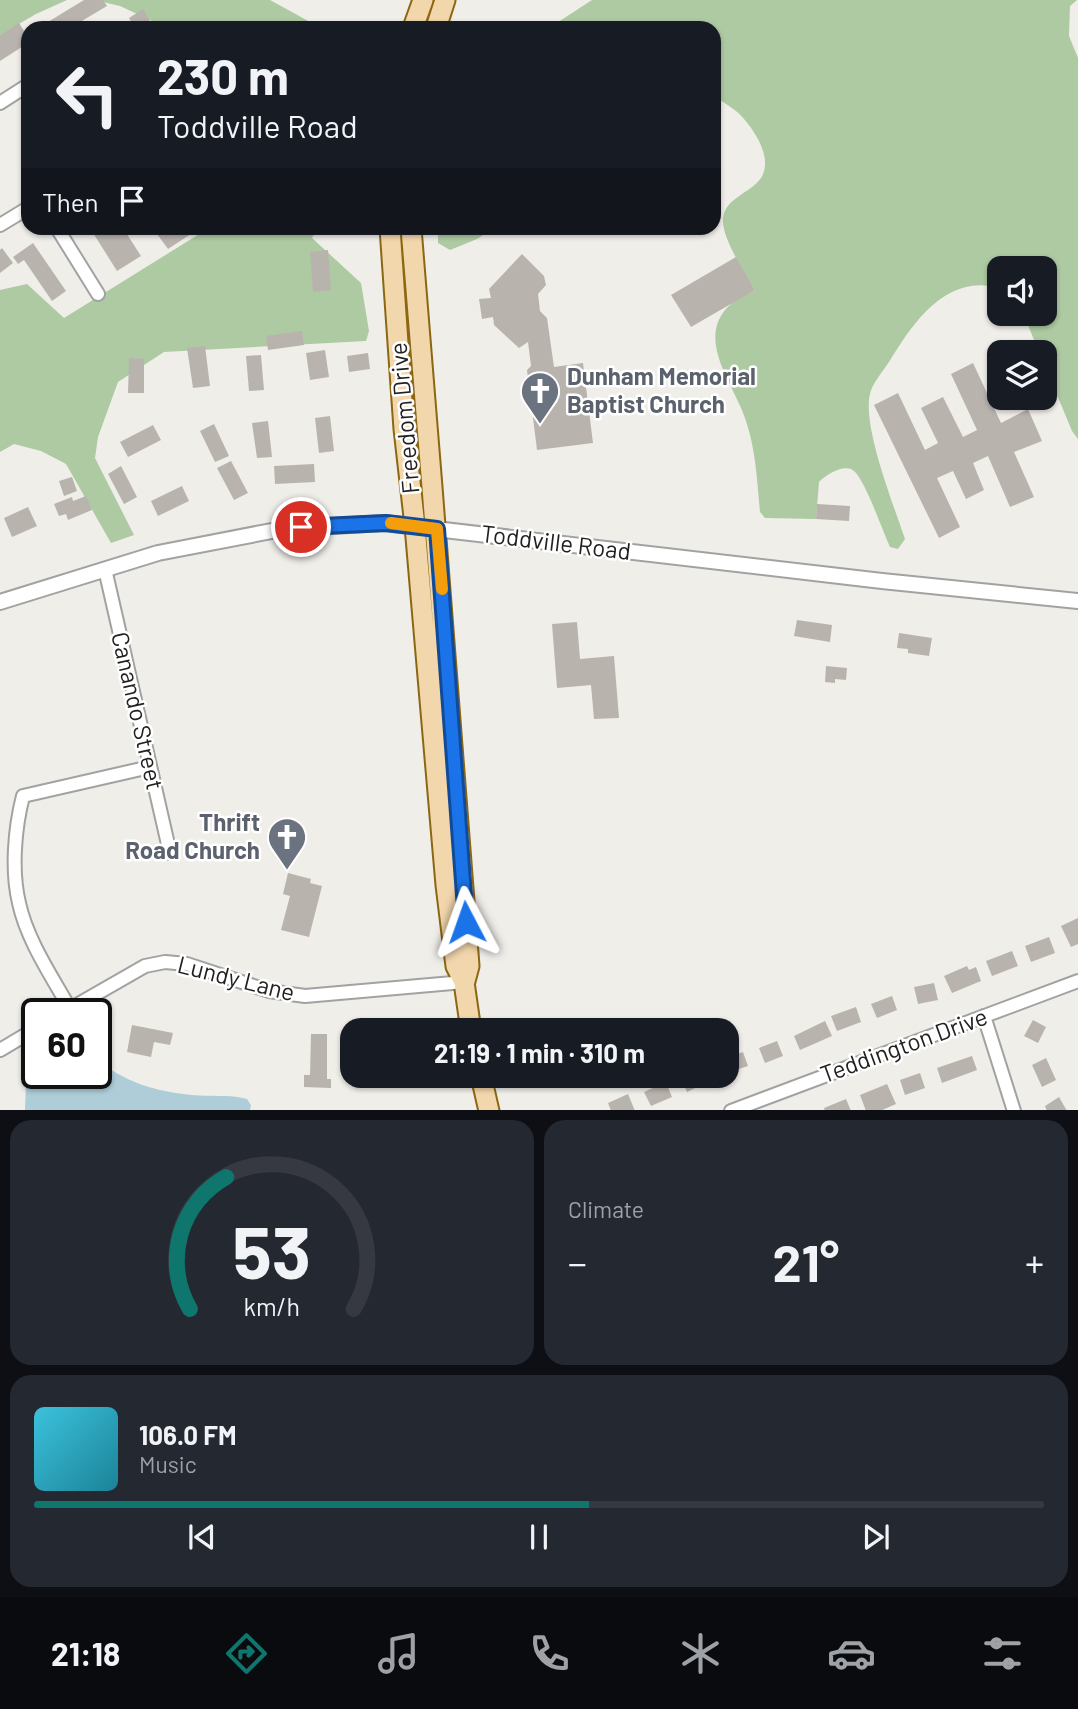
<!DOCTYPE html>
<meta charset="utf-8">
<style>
body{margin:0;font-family:Barlow,sans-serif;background:#242831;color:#f1f3f6;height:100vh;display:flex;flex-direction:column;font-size:26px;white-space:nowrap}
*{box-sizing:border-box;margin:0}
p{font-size:23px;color:#9ea1a6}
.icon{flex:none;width:38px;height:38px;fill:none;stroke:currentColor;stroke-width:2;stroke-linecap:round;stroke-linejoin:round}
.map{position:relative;height:1110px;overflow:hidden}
.details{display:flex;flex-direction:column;gap:10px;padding:10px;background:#0d0f14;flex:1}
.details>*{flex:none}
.top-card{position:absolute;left:21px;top:21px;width:700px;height:214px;border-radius:21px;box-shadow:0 2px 5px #0004;background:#171b24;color:#f1f3f6;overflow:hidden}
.controls{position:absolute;left:987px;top:256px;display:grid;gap:14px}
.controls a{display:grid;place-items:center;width:70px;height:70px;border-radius:14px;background:#171b24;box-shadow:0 2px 5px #0004;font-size:35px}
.speed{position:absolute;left:21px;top:998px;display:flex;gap:14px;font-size:35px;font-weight:700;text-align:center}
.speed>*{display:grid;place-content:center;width:91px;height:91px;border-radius:50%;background:#171b24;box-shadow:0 2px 5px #0004;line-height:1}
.speed .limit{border:4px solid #111;border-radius:10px;background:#fff;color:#111}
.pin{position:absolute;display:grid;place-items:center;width:60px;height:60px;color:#fff;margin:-30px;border:4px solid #fff;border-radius:50%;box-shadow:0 2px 7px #0007}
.me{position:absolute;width:77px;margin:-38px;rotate:356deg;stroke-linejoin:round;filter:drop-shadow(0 0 5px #0008)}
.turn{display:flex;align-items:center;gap:24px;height:147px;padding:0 21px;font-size:32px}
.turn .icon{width:91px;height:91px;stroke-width:2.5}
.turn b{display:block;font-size:49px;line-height:60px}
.then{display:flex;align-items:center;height:66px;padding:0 21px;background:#0003;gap:14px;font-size:26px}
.big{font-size:52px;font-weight:700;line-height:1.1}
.details .tile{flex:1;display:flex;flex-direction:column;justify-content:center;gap:10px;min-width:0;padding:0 24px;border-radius:21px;background:#242831}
.details .dial{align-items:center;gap:0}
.dial svg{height:182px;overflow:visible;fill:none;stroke:#363941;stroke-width:7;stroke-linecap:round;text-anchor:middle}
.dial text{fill:#f1f3f6;stroke:none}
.song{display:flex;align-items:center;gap:21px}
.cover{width:84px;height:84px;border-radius:10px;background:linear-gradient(135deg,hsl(190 70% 55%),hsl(190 70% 35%))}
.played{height:7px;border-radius:4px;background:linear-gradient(90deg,#0f766e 55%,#363941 55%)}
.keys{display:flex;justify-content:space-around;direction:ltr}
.heat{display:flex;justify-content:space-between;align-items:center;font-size:38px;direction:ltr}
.details .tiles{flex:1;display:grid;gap:10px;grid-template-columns:1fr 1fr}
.tile:last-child{grid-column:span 2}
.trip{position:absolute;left:340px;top:1018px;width:399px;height:70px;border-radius:21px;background:#171b24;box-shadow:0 2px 5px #0004;font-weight:700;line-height:70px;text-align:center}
.tabs{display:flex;height:112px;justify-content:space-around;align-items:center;background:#090b0e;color:#9ea1a6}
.tabs .icon{width:49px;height:49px}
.tabs .current{color:#0f766e}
.tabs b{font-size:32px;color:#f1f3f6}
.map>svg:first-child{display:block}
.forest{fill:#adcaa2}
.water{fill:#aecdd8}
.building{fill:#b9b3ae}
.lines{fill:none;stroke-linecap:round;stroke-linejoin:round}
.minor-casing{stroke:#a2a2a2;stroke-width:16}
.tertiary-casing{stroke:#a2a2a2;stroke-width:18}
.primary-casing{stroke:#8c6712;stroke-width:23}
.minor{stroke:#fff;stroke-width:12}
.tertiary{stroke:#fff;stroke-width:14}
.primary{stroke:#f2d6ac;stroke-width:19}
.route-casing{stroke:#114b97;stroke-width:18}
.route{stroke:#1a73e8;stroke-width:12}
.slow{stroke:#f59e0b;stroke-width:12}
.labels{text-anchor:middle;stroke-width:5;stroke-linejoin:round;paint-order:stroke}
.worship-label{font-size:24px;font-weight:bold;fill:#5b616d;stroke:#fff;text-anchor:start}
.street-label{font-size:24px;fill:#212121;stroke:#fff}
</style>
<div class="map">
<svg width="1078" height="1111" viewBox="0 0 1078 1111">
<rect width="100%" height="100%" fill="#f0eee9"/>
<path class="forest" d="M0,0H67L36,14L0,35Z
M94,0H270L321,28H167L120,6Z
M592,0H1077L1070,6L1069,36L1078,58V439L1072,431L1045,366V352H1039L1023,313H1045V268H999V288C946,273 913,323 889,362C883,371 872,384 870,394C862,426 894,506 905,539L898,549L890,547C883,532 865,480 854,471C844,463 826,475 819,482L816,519L765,518L760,512C757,481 756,451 746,421C735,385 692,337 732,303C738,298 747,294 755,290C745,273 723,240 723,221C723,198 750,194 761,178C773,159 756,133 744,119C737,110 724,103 714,96V28H549Z
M209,228H317L312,238L361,283L369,331L366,341L164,352L118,382L98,437L95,458L134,535L111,543L66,464L41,451L14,444L0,452V290L27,284L64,318Z
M438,228H494L477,239L450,250L438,243Z"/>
<path class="water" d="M37,1031V1073H96V1058C122,1082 158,1092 192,1095C211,1097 229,1094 247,1099L251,1105L250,1110H25L26,1081L21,1047L22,1043Z"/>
<path class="building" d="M84,0H103L107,6L70,28H38Z
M143,9L154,28H135L129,18Z
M19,23L28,37V43L0,61V35Z
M90,228H123L141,256L117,271Z
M166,228H200L168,249L157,234Z
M33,243L66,291L52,301L24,260L18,264L13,257Z
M2,248L13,263L0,273V250Z
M328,250L331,290L313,292L310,252Z
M522,254L544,276L546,285L538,294L540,311L547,318L554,367L583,363L593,443L537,450L527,370L531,366L528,342L519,348L494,325L493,317L482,319L479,299L491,298L489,289Z
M736,257L755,290L691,327L671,295Z
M302,331L304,345L268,350L266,336Z
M205,346L210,386L193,388L187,348Z
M325,350L329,377L310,380L306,353Z
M368,353L370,369L349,372L347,356Z
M261,355L264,390L249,391L246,356Z
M129,358L144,359V393H128Z
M973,363L1001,423L1028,409L1042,441L1014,452L1034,497L1010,507L988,456L973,463L984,490L966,499L953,471L937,478L960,527L939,538L874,405L898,393L925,450L938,443L921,408L943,397L963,437L977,430L951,374Z
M330,416L334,451L319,453L315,418Z
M268,421L272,457L257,458L252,423Z
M214,424L229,456L215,462L200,431Z
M153,425L161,440L128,457L120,442Z
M231,461L248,493L234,500L217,468Z
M314,464L315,482L275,484L274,466Z
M121,466L137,497L124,504L108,474Z
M72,477L77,491L64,496L59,481Z
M182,486L189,501L158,516L151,501Z
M86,496L92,510L68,520L66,514L59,516L54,504L72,497L73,501Z
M817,504L850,506L849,521L816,519Z
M28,507L37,526L12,537L4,518Z
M797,620L832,625L830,642L794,636Z
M577,622L580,659L614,656L619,718L594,719L591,685L557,688L552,624Z
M899,633L932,638L929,656L908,653V649L897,648Z
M826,666L847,668L846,680L835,679V683L825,682Z
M288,873L311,879L310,883L322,886L309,937L281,930L290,896L283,894Z
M1078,918V944L1071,947L1061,926Z
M1049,937L1055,953L1031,962L1025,946Z
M1012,951L1018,966L992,976L986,961Z
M967,966L969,970L976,967L981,981L952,993L944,976Z
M934,983L938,1000L918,1004L914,987Z
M892,996L897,1010L877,1018L871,1004Z
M856,1007L861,1022L837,1031L831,1016Z
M1033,1020L1046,1027L1038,1043L1024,1036Z
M825,1021L832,1036L800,1050L794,1036Z
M132,1025L173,1033L170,1045L154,1042L151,1057L127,1052Z
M311,1034H327V1079H331V1088L304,1087V1075H310Z
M777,1041L783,1056L765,1063L759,1048Z
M743,1052L748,1066L727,1073L726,1058Z
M972,1056L977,1070L942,1083L937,1068Z
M1046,1058L1056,1080L1042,1087L1032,1065Z
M920,1073L925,1088L905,1095L900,1080Z
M680,1076H705L708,1082L687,1092Z
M666,1082L672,1097L651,1106L644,1092Z
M887,1084L896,1104L880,1111H866L860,1095Z
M628,1094L635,1111H611L608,1103Z
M1059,1097L1067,1111H1047L1045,1106Z
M846,1099L851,1111H825L824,1108Z"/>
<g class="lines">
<g class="minor-casing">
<path id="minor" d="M0,103L28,85
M0,225L28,208
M57,228L98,294
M105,569L170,853
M70,1009C51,975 27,940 19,903C11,870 15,827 23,796L150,767
M63,1013L145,966L165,962L187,964L269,991L305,996L464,982
M984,1016L1014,1111
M0,1050L37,1028
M731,1111L1078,981"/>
</g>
<g class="tertiary-casing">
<path id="tertiary" d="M0,602L158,553L282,529L384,523L882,581L1078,601"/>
</g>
<g class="primary-casing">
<path id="primary" d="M413,28L423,0
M436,28L445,0
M390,228L404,429L415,526L446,885L456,966L464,982L471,1031
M411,228C431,474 451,719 469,966L465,981
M481,1076L489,1111"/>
</g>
<use href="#minor" class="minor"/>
<use href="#tertiary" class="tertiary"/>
<use href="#primary" class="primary"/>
</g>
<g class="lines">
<g class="route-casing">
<path id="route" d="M301,527L386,523L437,529L466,922"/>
</g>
<use href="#route" class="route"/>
<path class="slow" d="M391,523L437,529L442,589"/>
</g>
<defs>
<g id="church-pin" transform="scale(2.0125)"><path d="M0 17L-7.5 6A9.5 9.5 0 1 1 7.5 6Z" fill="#6b7280" stroke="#fff"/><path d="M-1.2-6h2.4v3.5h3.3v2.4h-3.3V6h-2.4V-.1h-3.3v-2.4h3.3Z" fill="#fff"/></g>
</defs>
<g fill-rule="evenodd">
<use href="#church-pin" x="540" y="391"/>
<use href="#church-pin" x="287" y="837"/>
</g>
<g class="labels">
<g class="worship-label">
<text x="567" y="385">Dunham Memorial<tspan x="567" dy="28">Baptist Church</tspan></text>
<text x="260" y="831" text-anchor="end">Thrift<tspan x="260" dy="28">Road Church</tspan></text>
</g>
<g class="street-label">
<text transform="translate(405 418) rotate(-95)" y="8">Freedom Drive</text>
<text transform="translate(556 543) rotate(7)" y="8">Toddville Road</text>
<text transform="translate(137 711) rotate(77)" y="8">Canando Street</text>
<text transform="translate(236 979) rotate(14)" y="8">Lundy Lane</text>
<text transform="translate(904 1046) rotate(-20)" y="8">Teddington Drive</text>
</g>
</g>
</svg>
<div class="controls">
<a><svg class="icon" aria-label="sound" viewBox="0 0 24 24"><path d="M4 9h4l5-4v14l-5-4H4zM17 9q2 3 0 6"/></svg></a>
<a><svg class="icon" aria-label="layers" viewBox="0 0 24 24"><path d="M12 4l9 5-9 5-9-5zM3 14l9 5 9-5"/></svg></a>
</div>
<div class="speed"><div class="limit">60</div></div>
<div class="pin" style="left:301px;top:527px;background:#d93025"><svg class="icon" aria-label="arrive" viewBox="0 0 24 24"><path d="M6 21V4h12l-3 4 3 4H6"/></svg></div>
<svg class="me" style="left:466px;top:922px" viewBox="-20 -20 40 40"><path d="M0-17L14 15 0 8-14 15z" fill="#1a73e8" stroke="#fff" stroke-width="4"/></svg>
<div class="trip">21:19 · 1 min · 310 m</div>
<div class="top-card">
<div class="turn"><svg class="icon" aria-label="left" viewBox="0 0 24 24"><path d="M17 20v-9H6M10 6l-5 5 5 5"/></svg><div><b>230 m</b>Toddville Road</div></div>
<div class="then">Then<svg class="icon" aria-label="arrive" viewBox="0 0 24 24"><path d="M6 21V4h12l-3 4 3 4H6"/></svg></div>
</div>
</div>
<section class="details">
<div class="tiles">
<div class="tile dial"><svg viewBox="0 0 100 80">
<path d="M14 69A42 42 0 1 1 86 69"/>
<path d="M14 69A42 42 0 0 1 30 11" stroke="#0f766e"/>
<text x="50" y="56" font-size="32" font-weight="700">53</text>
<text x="50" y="72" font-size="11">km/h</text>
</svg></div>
<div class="tile"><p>Climate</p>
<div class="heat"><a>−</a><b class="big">21°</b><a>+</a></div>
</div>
<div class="tile">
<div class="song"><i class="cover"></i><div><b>106.0 FM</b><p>Music</p></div></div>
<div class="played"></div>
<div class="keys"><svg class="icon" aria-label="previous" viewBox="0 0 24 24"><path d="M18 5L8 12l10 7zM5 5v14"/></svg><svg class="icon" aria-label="pause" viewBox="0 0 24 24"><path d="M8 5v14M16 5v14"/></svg><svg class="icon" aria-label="next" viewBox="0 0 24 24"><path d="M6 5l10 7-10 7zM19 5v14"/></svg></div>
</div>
</div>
</section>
<nav class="tabs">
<b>21:18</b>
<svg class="icon current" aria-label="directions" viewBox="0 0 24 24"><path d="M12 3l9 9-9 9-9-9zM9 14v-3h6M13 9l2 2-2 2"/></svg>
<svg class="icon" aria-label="music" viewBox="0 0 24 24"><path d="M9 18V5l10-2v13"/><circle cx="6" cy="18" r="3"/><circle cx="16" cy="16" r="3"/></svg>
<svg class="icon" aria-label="phone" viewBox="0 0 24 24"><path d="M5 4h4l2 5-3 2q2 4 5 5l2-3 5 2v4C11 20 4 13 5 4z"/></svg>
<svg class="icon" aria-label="climate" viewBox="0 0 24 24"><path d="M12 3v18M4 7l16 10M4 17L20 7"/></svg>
<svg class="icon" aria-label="car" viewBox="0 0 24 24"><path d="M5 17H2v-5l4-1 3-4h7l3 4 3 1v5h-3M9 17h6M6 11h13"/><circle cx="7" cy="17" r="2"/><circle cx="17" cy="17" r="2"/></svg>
<svg class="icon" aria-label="filters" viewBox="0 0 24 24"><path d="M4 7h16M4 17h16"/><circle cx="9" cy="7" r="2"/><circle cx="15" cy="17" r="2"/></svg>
</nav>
